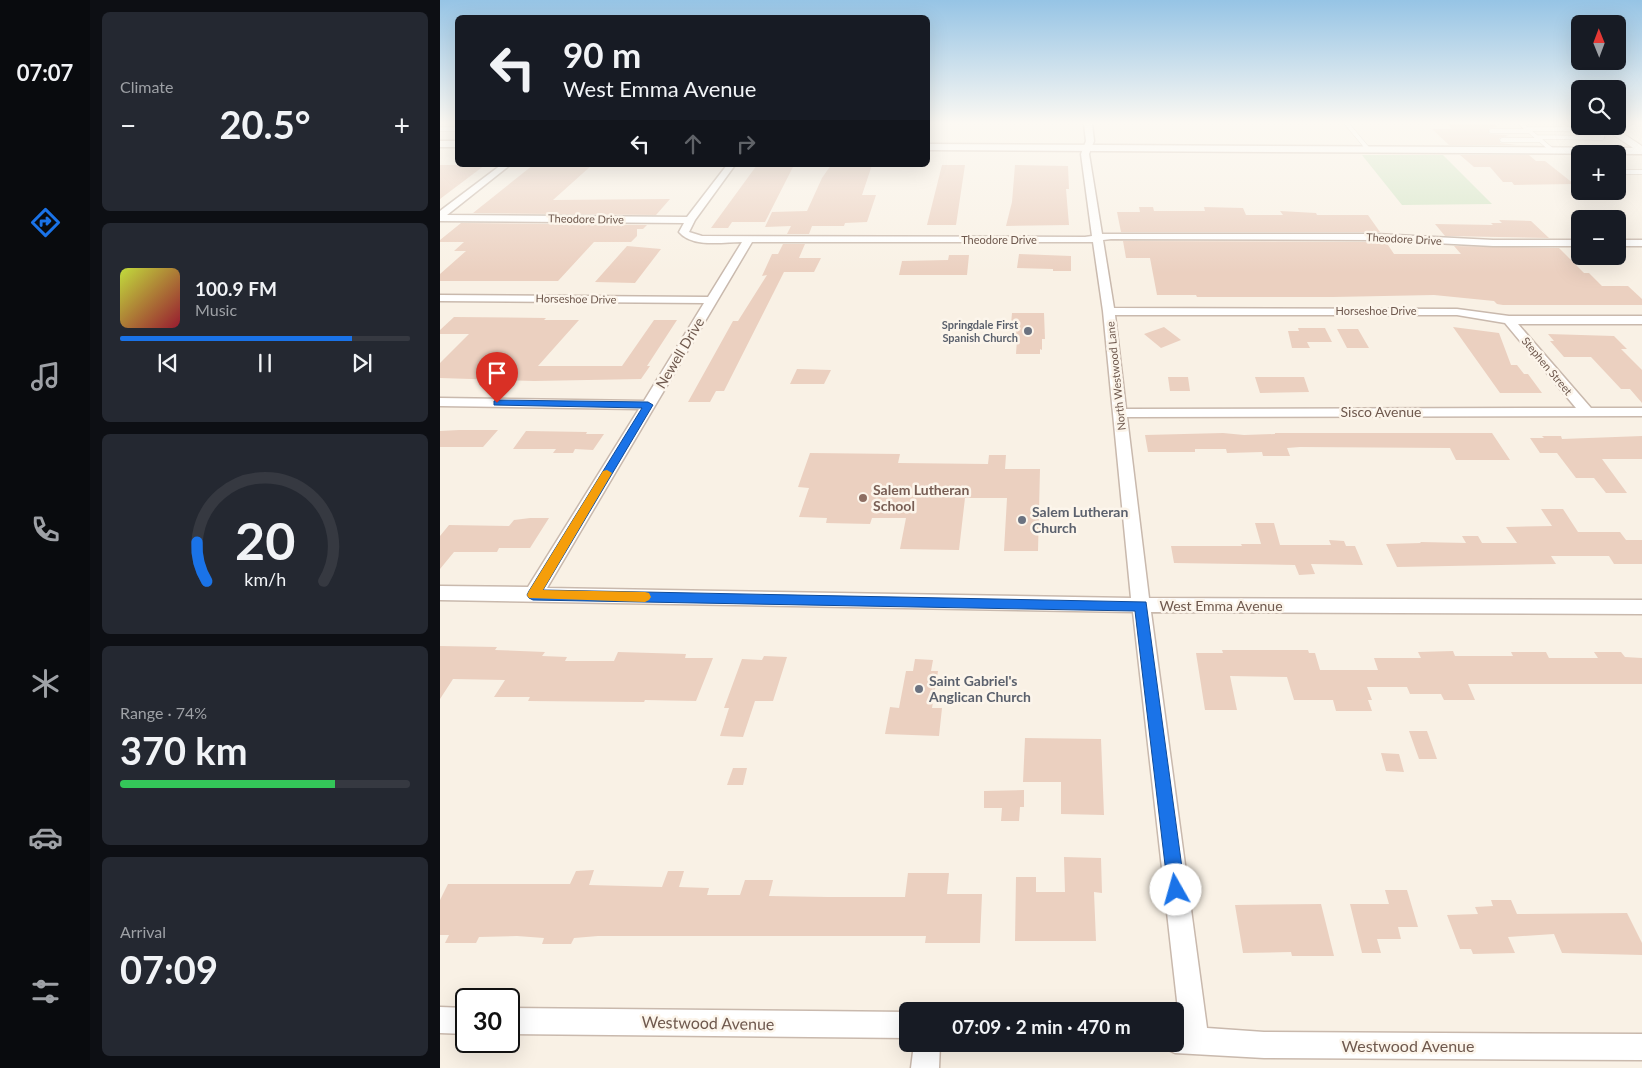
<!DOCTYPE html>
<meta charset="utf-8">
<style>
body{margin:0;font-family:Lato,sans-serif;background:#242831;color:#f1f3f6;height:100vh;display:flex;flex-direction:column;font-size:19px;white-space:nowrap}
*{box-sizing:border-box;margin:0}
p{font-size:16px;color:#9ea1a6}
.icon{flex:none;width:28px;height:28px;fill:none;stroke:currentColor;stroke-width:2;stroke-linecap:round;stroke-linejoin:round}
.map{position:relative;flex:1;overflow:hidden}
.side{display:flex;flex-direction:column;gap:12px;padding:12px;background:#0d0f14;width:350px}
.side>*{flex:none}
.guide{position:absolute;left:15px;top:15px;width:475px;height:152px;border-radius:8px;box-shadow:0 5px 20px #0002;background:#171b24;color:#f1f3f6;overflow:hidden}
.needle{width:32px;rotate:359deg}
.controls{position:absolute;left:1131px;top:15px;display:grid;gap:10px}
.controls a{display:grid;place-items:center;width:55px;height:55px;border-radius:8px;background:#171b24;box-shadow:0 5px 20px #0002;font-size:25px}
.speed{position:absolute;left:15px;top:988px;display:flex;gap:10px;font-size:25px;font-weight:700;text-align:center}
.speed>*{display:grid;place-content:center;width:65px;height:65px;border-radius:50%;background:#171b24;box-shadow:0 5px 20px #0002;line-height:1}
.speed .limit{border:2px solid #111;border-radius:8px;background:#fff;color:#111}
.pin{position:absolute;display:grid;place-items:center;width:42px;height:42px;color:#fff;margin:-51px -21px;border-radius:50% 50% 50% 0;rotate:-45deg;box-shadow:0 0 5px #0007}
.pin .icon{rotate:45deg}
.me{position:absolute;width:55px;margin:-28px;rotate:353deg;stroke-linejoin:round;filter:drop-shadow(0 0 4px #0008)}
.turn{display:flex;align-items:center;gap:18px;height:105px;padding:0 25px;font-size:22px}
.turn .icon{width:65px;height:65px;stroke-width:2.5}
.turn b{display:block;font-size:35px;line-height:42px}
.lanes{display:flex;align-items:center;height:48px;padding:0 25px;background:#0003;justify-content:center;gap:25px;direction:ltr}
.lanes .off{opacity:.35}
.big{font-size:38px;font-weight:700;line-height:1.1}
.side .tile{flex:1;display:flex;flex-direction:column;justify-content:center;gap:8px;min-width:0;padding:0 18px;border-radius:8px;background:#242831}
.side .dial{align-items:center;gap:0}
.dial svg{height:130px;overflow:visible;fill:none;stroke:#363941;stroke-width:7;stroke-linecap:round;text-anchor:middle}
.dial text{fill:#f1f3f6;stroke:none}
.song{display:flex;align-items:center;gap:15px}
.cover{width:60px;height:60px;border-radius:8px;background:linear-gradient(135deg,hsl(70 70% 55%),hsl(350 70% 35%))}
.played{height:5px;border-radius:2px;background:linear-gradient(90deg,#1a73e8 80%,#363941 80%)}
.keys{display:flex;justify-content:space-around;direction:ltr}
.heat{display:flex;justify-content:space-between;align-items:center;font-size:28px;direction:ltr}
.charge{height:8px;border-radius:4px;background:linear-gradient(90deg,#34c759 74%,#363941 0)}
.trip{position:absolute;left:459px;top:1002px;width:285px;height:50px;border-radius:8px;background:#171b24;box-shadow:0 5px 20px #0002;font-weight:700;line-height:50px;text-align:center}
main{display:flex;flex:1;min-height:0}
.tabs{display:flex;flex-direction:column;width:90px;justify-content:space-around;align-items:center;background:#090b0e;color:#9ea1a6}
.tabs .icon{width:35px;height:35px}
.tabs .active{color:#1a73e8}
.tabs b{font-size:22px;color:#f1f3f6}
.map>svg:first-child{display:block}
.green{fill:#d3e5c6}
.building{fill:#ebd0c0}
.lines{fill:none;stroke-linecap:round;stroke-linejoin:round}
.service-casing{stroke:#c9b9ad;stroke-width:5}
.minor-casing{stroke:#c9b9ad;stroke-width:3}
.tertiary-casing{stroke:#c9b9ad;stroke-width:2}
.secondary-casing{stroke:#cdbbae;stroke-width:3}
.service{stroke:#fff;stroke-width:4}
.minor{fill:#fff;fill-rule:evenodd}
.tertiary{fill:#fff;fill-rule:evenodd}
.secondary{fill:#fff;fill-rule:evenodd}
.route{fill:#1a73e8;stroke:#114b97}
.slow{fill:#f59e0b}
.worship-dot{fill:#6b7280;stroke:#fcf5eb;stroke-width:2}
.education-dot{fill:#8d6e63;stroke:#fcf5eb;stroke-width:2}
.labels{text-anchor:middle;stroke-width:5;stroke-linejoin:round;paint-order:stroke}
.far-street-label{font-size:11px;fill:#6f594e;stroke:#fcf5eb}
.far-worship-label{font-size:11px;font-weight:bold;fill:#5b616d;stroke:#fcf5eb;text-anchor:end}
.street-label{font-size:14px;fill:#6f594e;stroke:#fcf5eb}
.education-label{font-size:14px;font-weight:bold;fill:#785e54;stroke:#fcf5eb;text-anchor:start}
.worship-label{font-size:14px;font-weight:bold;fill:#5b616d;stroke:#fcf5eb;text-anchor:start}
.near-street-label{font-size:16px;fill:#6f594e;stroke:#fcf5eb}
</style>
<main>
<nav class="tabs">
<b>07:07</b>
<svg class="icon active" aria-label="directions" viewBox="0 0 24 24"><path d="M12 3l9 9-9 9-9-9zM9 14v-3h6M13 9l2 2-2 2"/></svg>
<svg class="icon" aria-label="music" viewBox="0 0 24 24"><path d="M9 18V5l10-2v13"/><circle cx="6" cy="18" r="3"/><circle cx="16" cy="16" r="3"/></svg>
<svg class="icon" aria-label="phone" viewBox="0 0 24 24"><path d="M5 4h4l2 5-3 2q2 4 5 5l2-3 5 2v4C11 20 4 13 5 4z"/></svg>
<svg class="icon" aria-label="climate" viewBox="0 0 24 24"><path d="M12 3v18M4 7l16 10M4 17L20 7"/></svg>
<svg class="icon" aria-label="car" viewBox="0 0 24 24"><path d="M5 17H2v-5l4-1 3-4h7l3 4 3 1v5h-3M9 17h6M6 11h13"/><circle cx="7" cy="17" r="2"/><circle cx="17" cy="17" r="2"/></svg>
<svg class="icon" aria-label="filters" viewBox="0 0 24 24"><path d="M4 7h16M4 17h16"/><circle cx="9" cy="7" r="2"/><circle cx="15" cy="17" r="2"/></svg>
</nav>
<section class="side">
<div class="tile"><p>Climate</p>
<div class="heat"><a>−</a><b class="big">20.5°</b><a>+</a></div>
</div>
<div class="tile">
<div class="song"><i class="cover"></i><div><b>100.9 FM</b><p>Music</p></div></div>
<div class="played"></div>
<div class="keys"><svg class="icon" aria-label="previous" viewBox="0 0 24 24"><path d="M18 5L8 12l10 7zM5 5v14"/></svg><svg class="icon" aria-label="pause" viewBox="0 0 24 24"><path d="M8 5v14M16 5v14"/></svg><svg class="icon" aria-label="next" viewBox="0 0 24 24"><path d="M6 5l10 7-10 7zM19 5v14"/></svg></div>
</div>
<div class="tile dial"><svg viewBox="0 0 100 80">
<path d="M14 69A42 42 0 1 1 86 69"/>
<path d="M14 69A42 42 0 0 1 8 45" stroke="#1a73e8"/>
<text x="50" y="56" font-size="32" font-weight="700">20</text>
<text x="50" y="72" font-size="11">km/h</text>
</svg></div>
<div class="tile"><p>Range · 74%</p><b class="big">370 km</b><div class="charge"></div></div>
<div class="tile"><p>Arrival</p><b class="big">07:09</b></div>
</section>
<div class="map">
<svg width="1202" height="1068" viewBox="0 0 1202 1068">
<rect width="100%" height="100%" fill="#f9f1e5"/>
<path class="green" d="M922,155H1003L1052,204L962,205Z"/>
<path class="building" d="M1007,124H1054L1058,127L1049,128V134L1066,135L1068,136L1059,138L1060,143L1078,145H1009L992,129H1012Z
M1020,155H1089L1096,161H1105L1134,184L1074,185L1072,182H1063L1050,167H1034Z
M0,165H45L0,199Z
M93,165H152L113,200L230,199L216,215L33,213Z
M317,165H354L325,222H292L288,228H271Z
M391,165H432L422,195H436L427,222L405,223L404,226H372L369,234H347L351,226L325,227L332,212L367,211L382,178Z
M502,165H525L516,225H487Z
M575,165L628,166L629,189H626L629,225L566,226L572,202Z
M699,207H713L714,211H765L764,207L803,208L806,215H843L840,211L876,213L877,215H928L940,232H681L677,212H700Z
M1059,220L1091,221L1109,238L1005,236L995,224L1053,225L1051,223H1062Z
M21,223L207,225L203,229H197V236L191,242H154L118,281H0V274L26,251H14L24,242H0V240Z
M683,241L936,242H946L954,254H1021L1014,246L1119,248L1144,273H1149L1162,286H1188L1202,299V305H1063L1057,304L1054,301L994,295L893,297H757L756,295H717L710,258H686Z
M343,244H365L359,258H381L374,272H344L284,391H276L270,402H248L293,321H298L327,275L322,276L332,254H338Z
M187,246L221,249L195,283L155,282Z
M579,254L631,256V271H613V269L577,268Z
M509,255H529L527,275H459L462,261L508,260Z
M572,313H604L605,339H602V350L600,349V354H576L577,339H572L570,335Z
M14,317L106,318L104,320H139L98,366H182L214,320H237L207,366H210L201,379L94,381L0,378V363L29,334H0V330Z
M724,327L741,340L721,348L704,334Z
M1013,327L1059,333L1071,365H1077L1084,374H1088L1102,393H1060Z
M858,328H885L892,342H867L870,348H852L848,331H859Z
M897,329H918L929,348H907Z
M1108,334L1174,336L1187,349H1181L1202,370V403L1190,389H1181L1151,357H1124L1110,341H1114Z
M357,369L391,370L384,384H350Z
M728,377H748L750,391H730Z
M815,377H864L869,392L820,393Z
M19,430H58L43,447H0V431Z
M86,431L147,432L146,434H164L153,450L135,449L133,453H113L116,449H73Z
M783,433L804,435L835,434V433H1052L1070,460H1016L1010,448L860,447L847,448L850,456H823L822,452L787,453L786,449H755V452H708L705,435Z
M1102,436H1121L1122,439L1202,436V459H1162L1187,493H1166L1154,478H1136L1117,453H1100L1090,438H1104Z
M370,453L460,454L458,463L548,464L549,455H566L565,469H600L598,551H564L567,498H525L519,550L460,549L466,518H432L430,524L386,523L387,518L359,517L369,488L358,487Z
M1101,509H1123L1138,532H1180L1186,540H1202V564H1174L1169,556H1111L1116,564L957,567L946,544L981,543L980,542L1026,543L1022,536H1038L1042,543H1077L1066,527L1112,526Z
M90,518H109L90,548H59L57,552H14L0,569V536L9,525L69,526L74,520Z
M815,523H834L840,545H891L889,540L904,541L906,546H915L923,565L871,564L875,574L859,575L855,565L734,563L731,546H802L801,544H821Z
M0,646L57,647L55,650L105,652L102,656L127,657L125,661H174L178,652L246,654L245,658H273L256,701L205,700L204,702L88,701L90,697H54L65,680L13,679L0,699Z
M782,650H868L869,653H875L880,670H938L934,658H981L978,652L1013,651L1015,656H1073L1071,652H1106L1109,658H1158L1154,652H1181L1185,657L1202,658V684H1028L1035,700H1004L1001,694H970L967,687H927L932,700H928L932,711H896L893,700H854L847,677L790,676L797,710H765L756,653H783Z
M324,656L347,657L333,701H315L303,737L280,736L289,708H284L302,659L322,660Z
M475,659L493,660L491,671H498L492,708H502L499,736L445,734L450,707L459,708L466,671H473Z
M969,731H987L997,759H979Z
M585,738L661,739L664,815L621,814V782H583Z
M941,753L959,754L964,772L946,771Z
M293,768H307L303,785H287Z
M584,790V807H580L579,821H561L562,808H544V791Z
M624,857L661,858L662,893L654,892L656,941H575L576,877H596V892H625Z
M154,870L149,885L222,887L228,871H244L239,887L269,888L267,895H300L305,880H333L329,896L388,897H465L468,873H509L507,894H542L540,943H485L486,936H158L134,938L131,944H102L104,938L77,936L39,937L36,943H5L9,935H0V900L8,884H130L136,871Z
M945,890H967L978,927H958L961,939H937L941,953H922L910,904H949Z
M1051,900H1071L1077,914L1187,913L1202,943V955L1122,953L1114,934L1068,937L1075,953L1033,954L1031,949H1020L1007,915L1038,914L1035,907L1053,906Z
M881,904L894,956H852L851,952L803,953L795,905Z"/>
<g class="lines">
<g class="service-casing">
<path id="service" d="M907,124L928,149
M1081,124L1112,150
M0,129H18
M1087,129H1155
M1051,131H1090
M1097,137L1162,138L1163,134L1151,126
M1062,140H1100
M1178,172H1202"/>
</g>
<g class="minor-casing">
<path id="minor" d="M644,124H652L654,141L649,154L662,234H936L1053,240H1140V246H1053L936,240L671,239L663,240L674,308L1017,309L1069,316H1202V324H1078L1151,408H1202V416L687,417L709,598L1202,600V614L711,612L767,1028L824,1032L1202,1034V1060L824,1058L735,1053L726,1049L723,1044H735V1027H740L693,612L0,600V586L88,587L199,409L0,406V398L204,401L264,303L0,301V295L268,297L302,242C284,242 252,248 239,232L244,223L0,221V211L61,165H70L7,215L247,217L287,165H295L255,220L249,232L262,236L645,237L652,236L641,154L646,141ZM312,242H653L663,311L691,598L107,588ZM675,315H1017L1065,323L1136,408L686,409Z
M1178,240H1202V246H1178Z
M0,1007L26,1008V1034L0,1033Z
M69,1008L468,1012V1038L69,1034Z
M474,1044H500L499,1068H471Z"/>
</g>
<g class="tertiary-casing">
<path id="tertiary" d="M1160,126H1172L1202,146V154Z"/>
</g>
<g class="secondary-casing">
<path id="secondary" d="M0,141H18V147H0Z
M488,144L1202,148V154L488,150Z"/>
</g>
<use href="#service" class="service"/>
<use href="#minor" class="minor"/>
<use href="#tertiary" class="tertiary"/>
<use href="#secondary" class="secondary"/>
</g>
<linearGradient id="sky" x2="0" y2="1"><stop stop-color="#96c4e5"/><stop offset="0.45" stop-color="#fcf9f3"/><stop offset="1" stop-color="#fcf9f3" stop-opacity="0"/></linearGradient>
<rect width="1202" height="273" fill="url(#sky)"/>
<path class="route" d="M57,400L208,402L213,405L103,590L706,602L745,890L742,896L736,899L730,896L728,890L695,611L93,600L89,598L87,595L89,591L202,408L54,405V401Z"/>
<path class="slow" d="M167,470L172,473L103,590L205,592L209,593L211,597L209,600L205,602L89,598L87,595L89,591L163,471Z"/>
<g class="worship-dot">
<circle cx="588" cy="331" r="5"/>
<circle cx="582" cy="520" r="5"/>
<circle cx="479" cy="689" r="5"/>
</g>
<circle class="education-dot" cx="423" cy="498" r="5"/>
<g class="labels">
<g class="far-street-label">
<text transform="translate(146 219) rotate(1)" y="4">Theodore Drive</text>
<text transform="translate(964 239) rotate(3)" y="4">Theodore Drive</text>
<text x="559" y="244">Theodore Drive</text>
<text transform="translate(136 299) rotate(1)" y="4">Horseshoe Drive</text>
<text x="936" y="315">Horseshoe Drive</text>
<text transform="translate(1107 366) rotate(50)" y="4">Stephen Street</text>
<text transform="translate(676 376) rotate(-96)" y="4">North Westwood Lane</text>
</g>
<g class="far-worship-label">
<text x="578" y="329">Springdale First<tspan x="578" dy="13">Spanish Church</tspan></text>
</g>
<g class="street-label">
<text transform="translate(240 353) rotate(-59)" y="5">Newell Drive</text>
<text x="941" y="417">Sisco Avenue</text>
<text x="781" y="611">West Emma Avenue</text>
</g>
<g class="education-label">
<text x="433" y="495">Salem Lutheran<tspan x="433" dy="16">School</tspan></text>
</g>
<g class="worship-label">
<text x="592" y="517">Salem Lutheran<tspan x="592" dy="16">Church</tspan></text>
<text x="489" y="686">Saint Gabriel's<tspan x="489" dy="16">Anglican Church</tspan></text>
</g>
<g class="near-street-label">
<text transform="translate(268 1023) rotate(1)" y="6">Westwood Avenue</text>
<text x="968" y="1052">Westwood Avenue</text>
</g>
</g>
</svg>
<div class="controls">
<a><svg class="needle" viewBox="-14 -14 28 28"><path d="M0-13l5 13h-10z" fill="#e53935"/><path d="M0 13l5-13h-10z" fill="#9ea1a6"/></svg></a>
<a><svg class="icon" aria-label="search" viewBox="0 0 24 24"><circle cx="10" cy="10" r="6"/><path d="M15 15l6 6"/></svg></a>
<a>+</a>
<a>−</a>
</div>
<div class="speed"><div class="limit">30</div></div>
<div class="pin" style="left:57px;top:403px;background:#d93025"><svg class="icon" aria-label="arrive" viewBox="0 0 24 24"><path d="M6 21V4h12l-3 4 3 4H6"/></svg></div>
<svg class="me" style="left:736px;top:890px" viewBox="-20 -20 40 40"><circle r="19" fill="#fff"/><path d="M0-13L10 11 0 6-10 11z" fill="#1a73e8"/></svg>
<div class="trip">07:09 · 2 min · 470 m</div>
<div class="guide">
<div class="turn"><svg class="icon" aria-label="left" viewBox="0 0 24 24"><path d="M17 20v-9H6M10 6l-5 5 5 5"/></svg><div><b>90 m</b>West Emma Avenue</div></div>
<div class="lanes"><svg class="icon" aria-label="left" viewBox="0 0 24 24"><path d="M17 20v-9H6M10 6l-5 5 5 5"/></svg><svg class="icon off" aria-label="ahead" viewBox="0 0 24 24"><path d="M12 20V5M6 11l6-6 6 6"/></svg><svg class="icon off" aria-label="right" viewBox="0 0 24 24"><path d="M7 20v-9h11M14 6l5 5-5 5"/></svg></div>
</div>
</div>
</main>
